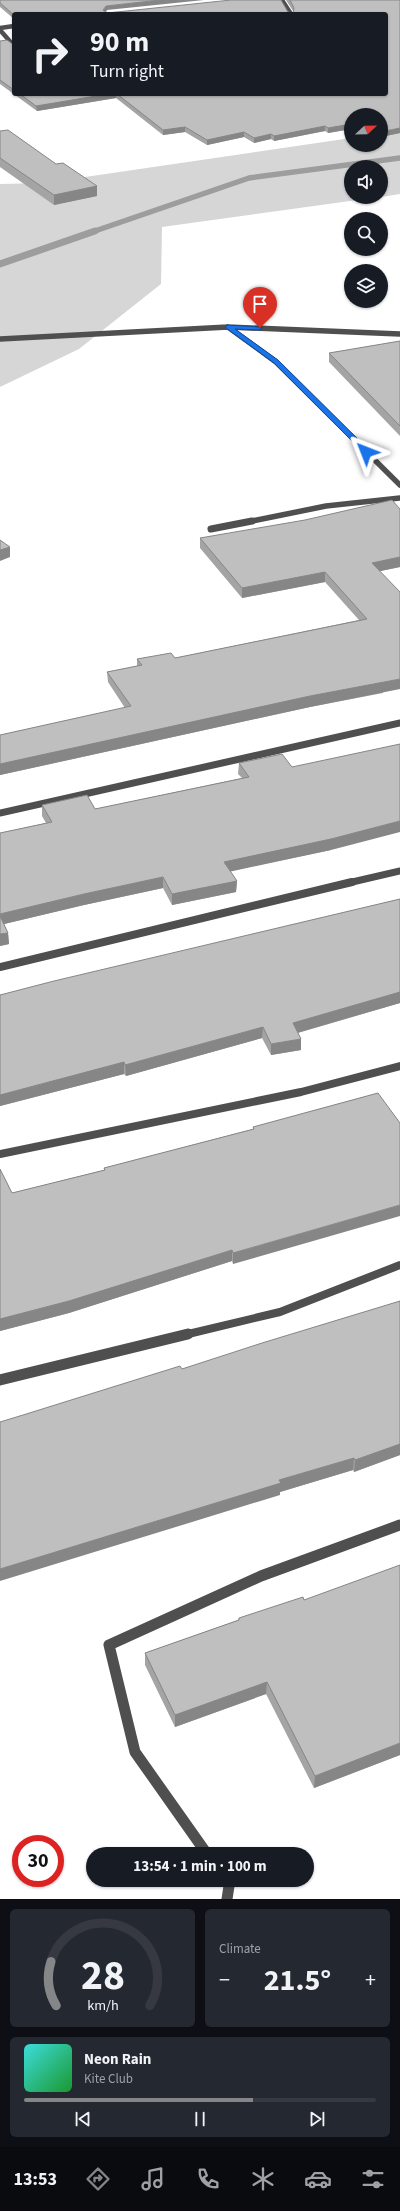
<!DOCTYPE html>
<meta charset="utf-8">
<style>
body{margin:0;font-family:"Source Sans 3",sans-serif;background:#242831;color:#f1f3f6;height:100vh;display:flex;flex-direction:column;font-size:15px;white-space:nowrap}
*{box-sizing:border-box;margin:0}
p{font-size:13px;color:#9ea1a6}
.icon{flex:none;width:22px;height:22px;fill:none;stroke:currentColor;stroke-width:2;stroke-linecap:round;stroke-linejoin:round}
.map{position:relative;height:1899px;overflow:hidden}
.details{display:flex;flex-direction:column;gap:10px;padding:10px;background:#0d0f14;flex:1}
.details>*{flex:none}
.banner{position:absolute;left:12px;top:12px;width:376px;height:84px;border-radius:4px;box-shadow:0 1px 3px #0004;background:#171b24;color:#f1f3f6;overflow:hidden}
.needle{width:26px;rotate:68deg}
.controls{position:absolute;left:344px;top:108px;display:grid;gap:8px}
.controls a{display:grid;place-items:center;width:44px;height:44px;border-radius:50%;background:#171b24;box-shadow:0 1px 3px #0004;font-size:20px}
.speed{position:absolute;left:12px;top:1835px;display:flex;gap:8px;font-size:20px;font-weight:700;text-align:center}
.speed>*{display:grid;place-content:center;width:52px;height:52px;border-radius:50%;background:#171b24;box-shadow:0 1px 3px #0004;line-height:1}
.speed .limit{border:6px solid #d22;background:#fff;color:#111}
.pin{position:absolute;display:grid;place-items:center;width:34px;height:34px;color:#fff;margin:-41px -17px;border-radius:50% 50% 50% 0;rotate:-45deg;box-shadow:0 0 4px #0007}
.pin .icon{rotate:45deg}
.me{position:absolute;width:44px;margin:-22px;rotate:315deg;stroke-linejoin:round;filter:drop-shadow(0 0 3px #0008)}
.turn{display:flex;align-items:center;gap:14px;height:84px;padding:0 12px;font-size:18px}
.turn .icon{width:52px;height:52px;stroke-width:2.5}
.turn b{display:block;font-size:28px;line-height:34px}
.big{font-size:30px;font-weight:700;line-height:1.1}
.details .widget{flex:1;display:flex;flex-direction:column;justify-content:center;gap:6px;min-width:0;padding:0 14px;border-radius:6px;background:#242831}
.details .dial{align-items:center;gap:0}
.dial svg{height:104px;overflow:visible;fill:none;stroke:#363941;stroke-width:7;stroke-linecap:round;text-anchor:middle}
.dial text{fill:#f1f3f6;stroke:none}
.song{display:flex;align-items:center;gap:12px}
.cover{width:48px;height:48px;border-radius:6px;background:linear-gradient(135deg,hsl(180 70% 55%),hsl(130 70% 35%))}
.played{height:4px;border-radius:2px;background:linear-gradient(90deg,#858687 65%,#363941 65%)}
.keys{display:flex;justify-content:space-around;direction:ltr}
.heat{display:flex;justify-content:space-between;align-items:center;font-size:22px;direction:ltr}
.details .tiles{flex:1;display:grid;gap:10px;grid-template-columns:1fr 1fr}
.widget:last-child{grid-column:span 2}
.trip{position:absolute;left:86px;top:1847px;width:228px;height:40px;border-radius:20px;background:#171b24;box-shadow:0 1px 3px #0004;font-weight:700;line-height:40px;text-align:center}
.dock{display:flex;height:64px;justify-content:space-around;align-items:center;background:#090b0e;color:#9ea1a6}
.dock .icon{width:28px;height:28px}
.dock .active{color:#858687}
.dock b{font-size:18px;color:#f1f3f6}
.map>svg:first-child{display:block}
.green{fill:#d6d6d6}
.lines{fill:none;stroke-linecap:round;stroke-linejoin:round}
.stream-far1{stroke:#9d9d9d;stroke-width:5.5}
.stream{stroke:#9d9d9d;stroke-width:7}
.street-far4{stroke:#4f4f4f;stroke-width:4.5}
.street-far3{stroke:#4f4f4f;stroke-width:5.5}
.street-far2{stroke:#4f4f4f;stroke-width:7}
.street-far1{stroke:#4f4f4f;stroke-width:8}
.street{stroke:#4f4f4f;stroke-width:11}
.wall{fill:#a4a4a4}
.shaded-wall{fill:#868686}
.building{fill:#bfbfbf;stroke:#868686}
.route{fill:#1a73e8;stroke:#114b97}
</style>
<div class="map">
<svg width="400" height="1899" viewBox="0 0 400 1899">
<rect width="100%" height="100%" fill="#fff"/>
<path class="green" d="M400,128V194L381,197V167H351V197H379L162,227L161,284L79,349L0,387V184L44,183L351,138V145H381V134Z"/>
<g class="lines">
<path class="stream-far1" d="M92,232L249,178L400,158"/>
<path class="stream" d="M0,264L95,231"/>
<path class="street-far4" d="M282,0L291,14
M0,28L14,26
M0,30L14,46"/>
<path class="street-far3" d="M228,327L276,362L400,485
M0,339L228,327L400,334
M247,522L326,506L400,498"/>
<path class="street-far2" d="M211,529L252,521
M0,813L400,723
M348,883L400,871"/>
<path class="street-far1" d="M0,967L352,882
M0,1154L301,1092L400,1066
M184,1335L280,1312L400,1265"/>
<path class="street" d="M0,1380L188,1334
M207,1854L135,1752L109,1645L261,1576L400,1525
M225,1880L229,1886L227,1899"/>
</g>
<path class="wall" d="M0,0L107,10L106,12L107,13L288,12L293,13V11L286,0H400V133L381,137V115H351V129L328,133L325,131L274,141L271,139L254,143L244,137L207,145L185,132L163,135L116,98L37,111L0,84V41L14,45V94H386L14,14V19L0,7Z
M0,131L56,164L97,186V196L54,205L0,167Z
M400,341V436L329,362V353Z
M400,509V567L380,571L383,693L310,707L0,775V735L125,708L108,682L107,672L137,666V659L175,658L359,620L325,582L242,598L200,548V538Z
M239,763L331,850L230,871L237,881L236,892L172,905L163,888L84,905L4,924L8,933L9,944L0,946V833L46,823L42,816V805L95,809L242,778L238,774Z
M400,899V1003L298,1033L301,1039V1050L271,1055L262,1038L126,1076L124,1074L0,1106V995Z
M378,1093L233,1264L232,1261L69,1313L0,1331V1169L12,1193L104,1170V1168L253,1129V1127Z
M400,1301V1455L354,1472L353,1470L280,1492V1495L182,1369Z
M239,1618L400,1755L314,1788L266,1694L175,1727L145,1665V1653L238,1620Z"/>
<path class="shaded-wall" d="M160,0H204L107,10L104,14L103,10L106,6Z
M108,94H116V98L37,111L36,106Z
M351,124V129L328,133V128Z
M325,126V131L274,141V136Z
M185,127V132L163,135V130Z
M400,128V133L381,137V132Z
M244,132V137L207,145V140Z
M271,134V139L254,143V138Z
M97,186V196L54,205V195Z
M10,547V557L0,561V550Z
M400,557V567L371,573L372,563Z
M325,572V582L242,598V588Z
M400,679V689L310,707L0,775V764L310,696Z
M400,821V832L331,850L224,873V862Z
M163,877V888L84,905L0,925V914L84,894Z
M237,881L236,892L172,905V894Z
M8,933L9,944L0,946V934Z
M400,992V1003L293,1034V1023Z
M263,1027L262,1038L126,1076L125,1065Z
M301,1039V1050L271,1055V1044Z
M124,1062V1074L0,1106V1095Z
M400,1205V1216L233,1264V1253Z
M232,1250V1261L69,1313L0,1331V1319Z
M400,1444V1455L354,1472L355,1460Z
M354,1458L353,1470L280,1492V1495L0,1581V1569L279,1480Z
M267,1682L266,1694L175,1727V1715Z
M400,1743V1755L314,1788L315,1776Z"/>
<path class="building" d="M0,0H160L106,6L103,10L107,13L231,0H281L288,12L293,13L294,8L290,0H400V128L381,132V115H351V124L328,128L325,126L274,136L271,134L254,138L244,132L207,140L185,127L163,130L117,94H386V14H14V15L0,3Z
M7,40L14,45V90L0,80V41Z
M20,94H108L36,106Z
M8,130L56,164L63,163L97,186L54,195L0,158V131Z
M400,341V426L329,353Z
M392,500L400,509V557L372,563L400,592V679L310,696L0,764V735L131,706L107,672L142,665L137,659L171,653L175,658L367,619L325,572L242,588L200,538L305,520Z
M0,540L10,547L0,550Z
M400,744V821L331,839L224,862L237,881L172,894L163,877L84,894L0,914V833L52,822L42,805L87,795L95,809L249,777L239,763L282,754L292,767Z
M400,899V992L293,1023L301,1039L271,1044L263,1027L125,1065L124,1062L0,1095V995L54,981Z
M0,916L8,933L0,934Z
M378,1093L400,1123V1205L233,1253L232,1250L69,1301L0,1319V1169L12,1193L105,1170L104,1168L254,1129L253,1127Z
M400,1301V1444L355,1460L354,1458L279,1480L281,1483L0,1569V1422L23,1415L180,1366L182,1369L262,1343Z
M400,1565V1743L315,1776L267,1682L175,1715L145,1653L239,1620V1618L303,1597L304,1600Z"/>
<path class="route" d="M226,325L262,327L260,330L235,329L278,360L369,450V453H364L274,363L226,328Z"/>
</svg>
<div class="controls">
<a><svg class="needle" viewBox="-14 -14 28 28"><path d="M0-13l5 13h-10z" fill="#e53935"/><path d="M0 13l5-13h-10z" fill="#9ea1a6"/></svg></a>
<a><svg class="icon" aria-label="sound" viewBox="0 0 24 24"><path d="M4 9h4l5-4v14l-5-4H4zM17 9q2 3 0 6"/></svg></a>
<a><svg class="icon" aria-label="search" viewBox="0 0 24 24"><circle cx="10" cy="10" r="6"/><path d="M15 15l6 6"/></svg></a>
<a><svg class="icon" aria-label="layers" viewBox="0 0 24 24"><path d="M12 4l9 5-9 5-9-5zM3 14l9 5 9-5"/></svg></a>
</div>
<div class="speed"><div class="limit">30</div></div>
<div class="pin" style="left:260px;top:328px;background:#d93025"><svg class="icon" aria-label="arrive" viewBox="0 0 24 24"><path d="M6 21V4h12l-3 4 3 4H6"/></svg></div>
<svg class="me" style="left:366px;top:452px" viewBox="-20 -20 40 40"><path d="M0-17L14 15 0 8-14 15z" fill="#1a73e8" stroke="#fff" stroke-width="4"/></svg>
<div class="trip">13:54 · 1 min · 100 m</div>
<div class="banner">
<div class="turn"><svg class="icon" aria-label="right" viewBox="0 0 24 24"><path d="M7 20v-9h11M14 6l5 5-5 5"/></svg><div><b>90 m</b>Turn right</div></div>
</div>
</div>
<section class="details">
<div class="tiles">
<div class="widget dial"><svg viewBox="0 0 100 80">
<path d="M14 69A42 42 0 1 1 86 69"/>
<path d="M14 69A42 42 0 0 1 10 35" stroke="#858687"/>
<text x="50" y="56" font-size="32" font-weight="700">28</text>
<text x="50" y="72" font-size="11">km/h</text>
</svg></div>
<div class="widget"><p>Climate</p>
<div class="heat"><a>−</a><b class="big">21.5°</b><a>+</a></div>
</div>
<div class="widget">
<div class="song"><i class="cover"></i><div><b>Neon Rain</b><p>Kite Club</p></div></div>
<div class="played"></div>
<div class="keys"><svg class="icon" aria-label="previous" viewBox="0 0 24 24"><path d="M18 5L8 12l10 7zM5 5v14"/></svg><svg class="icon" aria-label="pause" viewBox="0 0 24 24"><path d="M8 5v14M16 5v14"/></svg><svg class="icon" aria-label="next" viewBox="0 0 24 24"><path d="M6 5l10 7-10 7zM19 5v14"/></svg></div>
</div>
</div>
</section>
<nav class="dock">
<b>13:53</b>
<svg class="icon active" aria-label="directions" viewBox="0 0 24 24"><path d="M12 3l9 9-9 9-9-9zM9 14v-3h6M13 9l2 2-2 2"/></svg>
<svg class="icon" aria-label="music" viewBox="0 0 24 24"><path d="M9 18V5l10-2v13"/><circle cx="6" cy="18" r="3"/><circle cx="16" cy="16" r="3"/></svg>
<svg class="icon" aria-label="phone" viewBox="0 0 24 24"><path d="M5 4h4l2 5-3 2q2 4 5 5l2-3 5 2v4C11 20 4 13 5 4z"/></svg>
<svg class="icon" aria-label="climate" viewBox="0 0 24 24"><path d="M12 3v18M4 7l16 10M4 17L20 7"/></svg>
<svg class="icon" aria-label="car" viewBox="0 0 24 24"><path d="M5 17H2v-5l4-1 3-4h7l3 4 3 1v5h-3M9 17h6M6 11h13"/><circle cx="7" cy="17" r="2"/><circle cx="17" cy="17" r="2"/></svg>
<svg class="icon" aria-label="filters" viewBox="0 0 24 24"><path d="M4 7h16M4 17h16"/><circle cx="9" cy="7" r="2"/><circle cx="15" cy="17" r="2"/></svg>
</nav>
